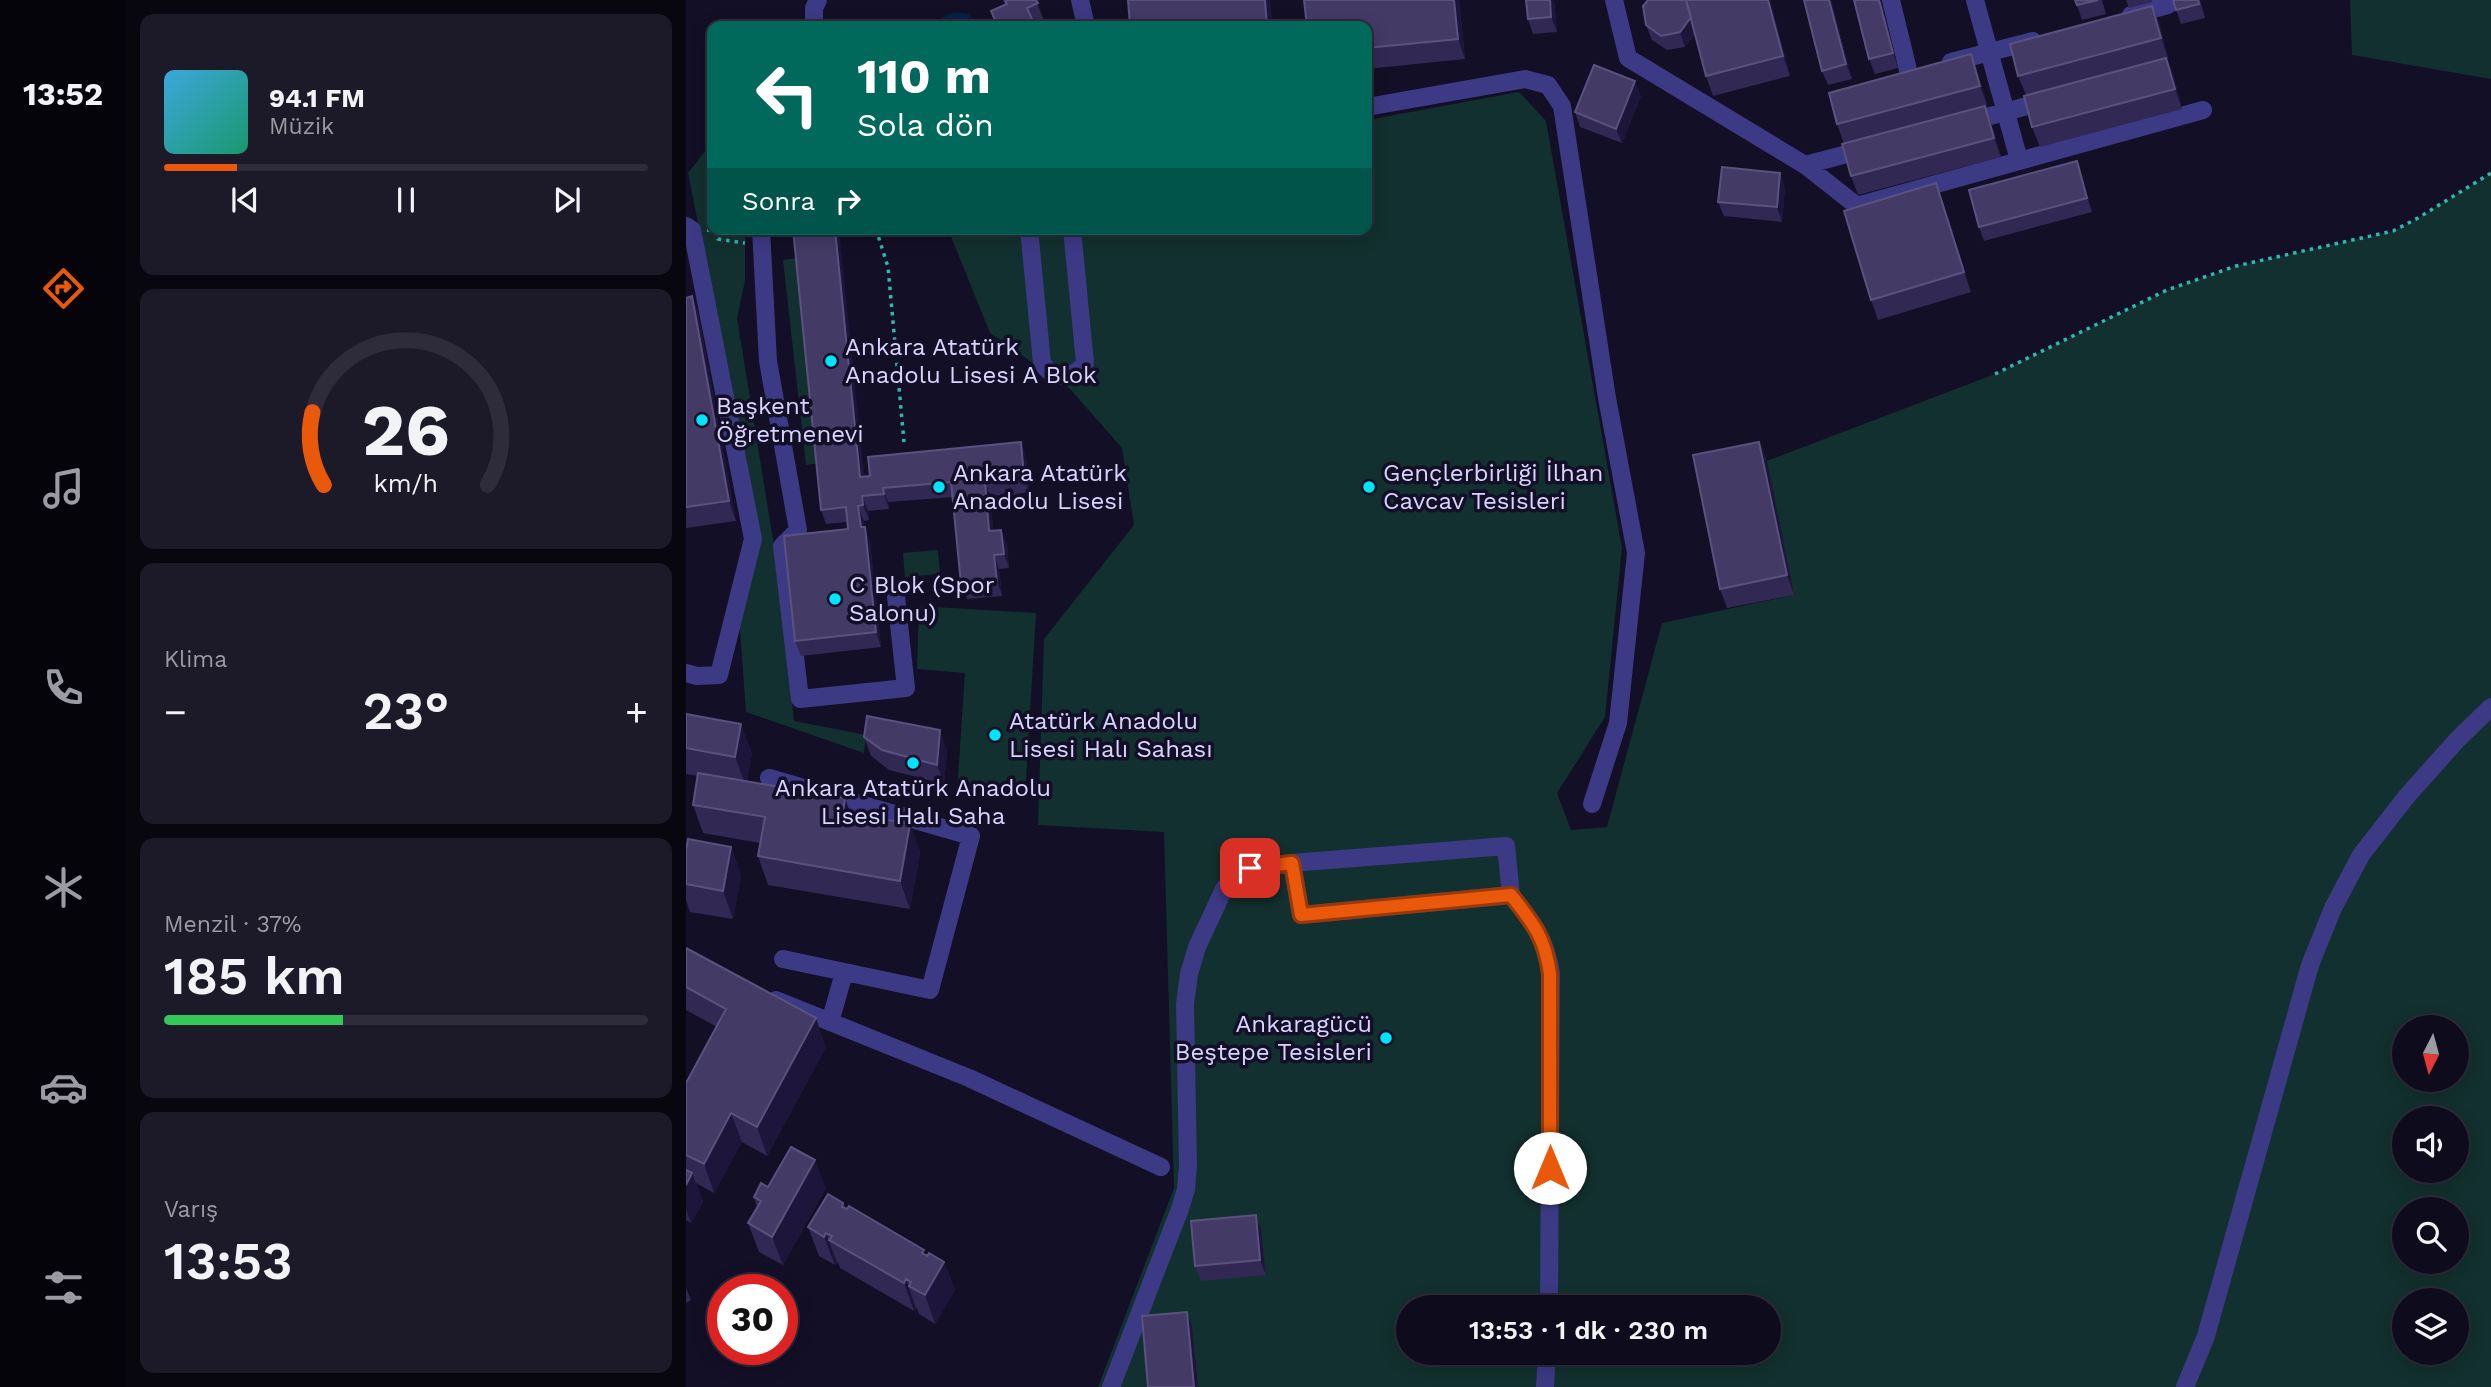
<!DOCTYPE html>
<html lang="tr">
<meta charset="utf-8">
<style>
body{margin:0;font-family:"Work Sans",sans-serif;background:#1c1929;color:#f1f3f6;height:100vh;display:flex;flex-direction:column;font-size:26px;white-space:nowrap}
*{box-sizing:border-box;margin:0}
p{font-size:23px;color:#9b9ba3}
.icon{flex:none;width:38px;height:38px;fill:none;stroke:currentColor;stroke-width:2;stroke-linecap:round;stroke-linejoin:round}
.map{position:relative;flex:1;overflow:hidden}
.side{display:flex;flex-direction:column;gap:14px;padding:14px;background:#08060f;width:560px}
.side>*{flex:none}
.hud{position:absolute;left:21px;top:21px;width:665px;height:214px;border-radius:14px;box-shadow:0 4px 18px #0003,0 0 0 2px #2e2b3b;background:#00695c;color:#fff;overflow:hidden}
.needle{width:46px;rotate:186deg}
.fabs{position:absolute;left:1706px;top:1015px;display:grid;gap:14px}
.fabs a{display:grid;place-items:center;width:77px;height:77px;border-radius:50%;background:#0e0b1c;box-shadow:0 4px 18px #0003,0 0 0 2px #2e2b3b;font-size:35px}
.speed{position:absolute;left:21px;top:1274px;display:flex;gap:14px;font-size:35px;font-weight:700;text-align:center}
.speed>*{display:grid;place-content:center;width:91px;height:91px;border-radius:50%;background:#0e0b1c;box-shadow:0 4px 18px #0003,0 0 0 2px #2e2b3b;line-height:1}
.speed .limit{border:10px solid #d22;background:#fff;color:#111}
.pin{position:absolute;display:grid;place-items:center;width:60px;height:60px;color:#fff;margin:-30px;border-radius:14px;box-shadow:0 4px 10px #0006}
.me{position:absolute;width:77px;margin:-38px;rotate:0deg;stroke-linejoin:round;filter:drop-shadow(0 0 5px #0008)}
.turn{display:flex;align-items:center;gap:24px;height:147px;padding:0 35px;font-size:32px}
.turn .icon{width:91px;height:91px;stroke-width:2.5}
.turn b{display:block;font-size:49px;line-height:60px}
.then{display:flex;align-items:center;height:66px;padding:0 35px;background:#0003;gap:14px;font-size:26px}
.big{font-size:52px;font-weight:600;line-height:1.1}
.side .card{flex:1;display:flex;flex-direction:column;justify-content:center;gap:10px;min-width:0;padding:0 24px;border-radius:14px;background:#1c1929}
.side .dial{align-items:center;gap:0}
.dial svg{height:182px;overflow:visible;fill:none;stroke:#2e2b3b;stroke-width:7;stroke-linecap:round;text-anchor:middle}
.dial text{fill:#f1f3f6;stroke:none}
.song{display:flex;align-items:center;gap:21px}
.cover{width:84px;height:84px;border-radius:10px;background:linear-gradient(135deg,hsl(200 70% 55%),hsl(160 70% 35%))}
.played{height:7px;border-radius:4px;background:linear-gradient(90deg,#ea580c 15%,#2e2b3b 15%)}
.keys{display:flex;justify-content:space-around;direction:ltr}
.heat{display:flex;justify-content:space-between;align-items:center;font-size:38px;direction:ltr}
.charge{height:10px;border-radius:5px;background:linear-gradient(90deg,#34c759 37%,#2e2b3b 0)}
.trip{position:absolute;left:710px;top:1295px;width:385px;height:70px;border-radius:35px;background:#0e0b1c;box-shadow:0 4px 18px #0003,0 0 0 2px #2e2b3b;font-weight:600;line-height:70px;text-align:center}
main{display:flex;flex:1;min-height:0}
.menu{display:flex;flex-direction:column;width:126px;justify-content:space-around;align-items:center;background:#06040b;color:#9b9ba3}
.menu .icon{width:49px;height:49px}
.menu .current{color:#ea580c}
.menu b{font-size:32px;color:#f1f3f6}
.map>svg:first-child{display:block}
.green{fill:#12302f;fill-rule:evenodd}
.water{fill:#0a1f44}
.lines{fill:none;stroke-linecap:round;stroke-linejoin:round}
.path{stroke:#2fb8b0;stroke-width:3.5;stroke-dasharray:3.5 5;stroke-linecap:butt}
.minor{stroke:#3d3a85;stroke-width:18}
.wall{fill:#312854}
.shaded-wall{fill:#1d163a}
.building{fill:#433a66;stroke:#5a527e;stroke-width:2}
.route-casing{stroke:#983908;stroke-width:18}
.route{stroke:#ea580c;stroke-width:12}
.poi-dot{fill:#00e5ff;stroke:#130f26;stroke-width:2.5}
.labels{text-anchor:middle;stroke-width:7;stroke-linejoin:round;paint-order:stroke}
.poi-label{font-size:24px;fill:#d9d4ff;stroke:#130f26;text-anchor:start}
</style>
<main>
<nav class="menu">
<b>13:52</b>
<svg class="icon current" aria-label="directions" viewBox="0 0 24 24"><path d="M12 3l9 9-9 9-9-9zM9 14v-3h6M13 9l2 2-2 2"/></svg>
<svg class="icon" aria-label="music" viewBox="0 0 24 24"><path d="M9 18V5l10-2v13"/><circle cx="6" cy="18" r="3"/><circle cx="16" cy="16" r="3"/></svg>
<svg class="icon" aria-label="phone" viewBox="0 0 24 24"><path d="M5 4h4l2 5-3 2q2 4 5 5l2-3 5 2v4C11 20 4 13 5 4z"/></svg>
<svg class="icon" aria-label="climate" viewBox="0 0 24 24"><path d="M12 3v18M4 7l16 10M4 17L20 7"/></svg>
<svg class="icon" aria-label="car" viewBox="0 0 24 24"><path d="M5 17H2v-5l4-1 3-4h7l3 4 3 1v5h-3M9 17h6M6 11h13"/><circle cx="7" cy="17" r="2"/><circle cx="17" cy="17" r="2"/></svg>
<svg class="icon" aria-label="filters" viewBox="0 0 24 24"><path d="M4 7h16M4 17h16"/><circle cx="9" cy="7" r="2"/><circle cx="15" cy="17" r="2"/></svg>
</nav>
<section class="side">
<div class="card">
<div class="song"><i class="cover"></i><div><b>94.1 FM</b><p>Müzik</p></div></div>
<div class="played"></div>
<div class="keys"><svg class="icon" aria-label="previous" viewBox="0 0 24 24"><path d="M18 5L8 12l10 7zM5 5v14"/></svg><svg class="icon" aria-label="pause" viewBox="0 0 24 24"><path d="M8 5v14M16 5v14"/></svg><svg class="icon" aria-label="next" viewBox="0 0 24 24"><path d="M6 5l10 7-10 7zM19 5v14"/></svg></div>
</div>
<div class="card dial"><svg viewBox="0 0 100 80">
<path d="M14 69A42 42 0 1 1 86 69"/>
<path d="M14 69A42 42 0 0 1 9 37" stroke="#ea580c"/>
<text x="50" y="56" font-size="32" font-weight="700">26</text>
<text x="50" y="72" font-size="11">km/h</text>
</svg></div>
<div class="card"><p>Klima</p>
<div class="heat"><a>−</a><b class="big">23°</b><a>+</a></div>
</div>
<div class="card"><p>Menzil · 37%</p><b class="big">185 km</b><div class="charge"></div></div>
<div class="card"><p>Varış</p><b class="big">13:53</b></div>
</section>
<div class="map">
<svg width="1805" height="1387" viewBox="0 0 1805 1387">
<rect width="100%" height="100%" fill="#130f26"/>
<path class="green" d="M1664,0H1805V79L1666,55Z
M833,92L860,121L936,548L919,717L871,793L885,830L921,827L976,623L1108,595L1081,461L1309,374L1481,290L1550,266L1707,231L1732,218L1805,173V1387H412L488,1188L478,832L352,825L358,639L448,525L436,448L384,389L304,333L262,229H681V120ZM1718,1027H1771V1080H1718ZM1718,1118H1771V1171H1718ZM1718,1209H1771V1262H1718ZM1718,1300H1771V1353H1718ZM723,1307H1083V1353H723Z
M26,142V229H59V281L51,318L90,558L108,721L180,735L178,753L60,712L53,617L75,541L2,173Z
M112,258L135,463L120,465L97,260Z
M252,550L254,574L219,577L217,553Z
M233,606L350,613L339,796L271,792L279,673L231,669Z"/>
<path class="water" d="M268,12L282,14L295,26H248L256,18Z"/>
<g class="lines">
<path class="path" d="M190,229L202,267L218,442
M21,230L30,231L32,239L59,243
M1309,374L1481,290L1550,266L1707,231L1732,218L1805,173"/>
<path class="minor" d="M394,0L400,26
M928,0L942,58L1119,165L1171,206L1517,110
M1205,0L1223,74
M1289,0L1333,160
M1445,15L1482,5L1481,0
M128,26V8L132,0
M1265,62L1347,41
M681,107L839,79L862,85L876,106L921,398L950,553L932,723L906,804
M1282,122L1363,100
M1119,165L1180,149
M0,226L6,230L67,539L33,675L11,676L0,673
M75,229L82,361L112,530L96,546L114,699L220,688L210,597
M343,229L356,363C367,380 387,380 399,363L386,229
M83,778L285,836L244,990L97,959
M820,846L825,895L615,915L606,863Z
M825,895C847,923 859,937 865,973L863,1307
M90,1000L283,1078L475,1167
M144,1022L158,973
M425,1387L494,1209L500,1189L502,1166L499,1004L503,974L511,947L538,889L547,875L564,868L606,863
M859,1387L861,1353
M1499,1387L1520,1336L1624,965L1647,908L1675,855L1721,796L1771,740L1805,707"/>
</g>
<path class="wall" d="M317,0H350L359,23L351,26H299L308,21L305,11L319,5Z
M618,0H773L779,59L681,69V26Z
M868,0L871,32L847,34L842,19Z
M1084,0L1104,76L1027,96L1020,76L1009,34L999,47L981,50L966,40L960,25Z
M1118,0H1145L1166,79L1142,85L1136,71Z
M1168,0H1195L1212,68L1189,74L1183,59Z
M1389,0H1416L1420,14L1396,20Z
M1440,0H1466V2L1443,8Z
M1514,0L1519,18L1495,24L1490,10Z
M1466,6L1474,26L1482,58H1481L1488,77L1496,109L1354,147L1346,127L1340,95L1332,76Z
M1292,74L1301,105L1158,144L1151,124Z
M955,96L936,143L894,127L889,112Z
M1299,106L1306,126L1315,157L1172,195L1165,176Z
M1396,176L1406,212L1298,241L1293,227Z
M1099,187L1096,222L1038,216L1032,202Z
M1257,202L1285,292L1192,320L1185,300Z
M6,296L13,316L50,521L0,528V298Z
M1073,442L1081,461L1108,595L1041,608L1034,589Z
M340,457L343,492L313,498L312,495L304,496L307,531L315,530L321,545L323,568L313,569L316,596L281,599L275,584L267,497L202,502L203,509L182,511L183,520L178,521V527L184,542L195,647L115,656L109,641L162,529L161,522L140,524L135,510L178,476Z
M0,714L66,753L61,781L159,798L164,813L224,824L234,852L224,909L82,885L72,856L74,843L17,833L7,805L12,776L0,774Z
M178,737L261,750L258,784L203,770L185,756Z
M45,847L55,876L47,919L4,912L0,900V850Z
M0,948L140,1047L81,1156L56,1142L28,1193L10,1183L17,1202L5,1223L0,1220V1083L31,1027L0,1010Z
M82,1187L140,1188L97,1265L73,1252L62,1223L71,1207L68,1197Z
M157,1203L160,1209L240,1256L258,1262L269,1290L249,1324L233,1314L231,1308L228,1311L154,1268L152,1262L149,1265L133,1256L122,1227Z
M575,1230L580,1275L515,1281L509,1266Z
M0,1288L5,1300L0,1303Z"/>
<path class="shaded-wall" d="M579,0H584L587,26H581Z
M768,0H773L779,59L772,39Z
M864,0H868L871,32L865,17Z
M1082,0H1084L1104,76L1097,56Z
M1143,0H1145L1166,79L1160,64Z
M1193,0H1195L1212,68L1207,53Z
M1466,6L1474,26L1482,58L1475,38Z
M1005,17L1010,32L999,47L994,32Z
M1285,54L1292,74L1301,105L1294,86Z
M1480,58L1488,77L1496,109L1489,89Z
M949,81L955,96L936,143L930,129Z
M1299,106L1306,126L1315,157L1308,138Z
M1391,161L1396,176L1406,212L1401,198Z
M1094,173L1099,187L1096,222L1091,207Z
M1250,183L1257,202L1285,292L1278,272Z
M149,229H153L180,491L174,477Z
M6,296L13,316L50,521L43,501Z
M335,442L340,457L343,492L338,477Z
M1073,442L1081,461L1108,595L1101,575Z
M299,481L304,496L309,546L303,531Z
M197,488L202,502L203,509L198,494Z
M176,496L182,511L183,520L177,505Z
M172,506L178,521L180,542L175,527Z
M179,527L184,542L195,647L190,632Z
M315,530L321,545L323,568L318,554Z
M308,555L313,569L316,596L311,581Z
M55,724L66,753L60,786L49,757Z
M254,730L261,750L258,784L251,765Z
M159,798L169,827L157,812Z
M224,824L234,852L224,909L214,881Z
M45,847L55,876L47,919L37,891Z
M130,1018L140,1047L81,1156L71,1127Z
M45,1113L56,1142L28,1193L18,1164Z
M129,1160L140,1188L97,1265L86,1237Z
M6,1173L17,1202L5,1223L0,1209V1185Z
M570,1215L575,1230L580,1275L574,1260Z
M140,1233L151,1262L149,1265L138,1237Z
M258,1262L269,1290L249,1324L239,1295Z
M220,1279L230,1308L228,1311L218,1283Z
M501,1312L506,1326L512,1387H508Z"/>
<path class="building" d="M319,0H350L352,3L341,8L349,26H299V25L309,20L305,11L321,4Z
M442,0H579L581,26H444Z
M618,0H768L772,39L681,48V26H621Z
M840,0H864L865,17L842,19Z
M962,0H1000L1005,17L994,32L975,36L960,25L957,6Z
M1000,0H1082L1097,56L1020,76Z
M1118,0H1143L1160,64L1136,71Z
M1168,0H1193L1207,53L1183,59Z
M1389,0H1412L1391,5Z
M1487,0H1512L1513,4L1490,10Z
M1466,6L1475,38L1332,76L1324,44Z
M1285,54L1294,86L1151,124L1143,93Z
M1480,58L1489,89L1346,127L1338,96Z
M908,65L949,81L930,129L889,112Z
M1299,106L1308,138L1165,176L1156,144Z
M1391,161L1401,198L1293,227L1283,190Z
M1036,167L1094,173L1091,207L1032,202Z
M1250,183L1278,272L1185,300L1158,211Z
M107,229H149L174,477L184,476L182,457L335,442L338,477L307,483V481H299L303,531L315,530L318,554L308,555L311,581L275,584L265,482L197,488L198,494L176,496L177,505L172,506L175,527H179L190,632L109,641L98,536L162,529L160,507L135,510Z
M6,296L43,501L0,507V298Z
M1073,442L1101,575L1034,589L1007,455Z
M0,714L55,724L49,757L0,748Z
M181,716L254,730L251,765L196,750L178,737Z
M12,773L159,798L157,812L224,824L214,881L72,856L79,817L7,805Z
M2,839L45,847L37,891L0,884V850Z
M0,948L130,1018L71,1127L45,1113L18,1164L0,1155V1083L40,1009L0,987Z
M105,1147L129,1160L86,1237L62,1223L75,1201L68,1197L75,1183L82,1187Z
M0,1170L6,1173L0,1185Z
M142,1194L157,1203L156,1207L161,1209L163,1206L238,1250L236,1253L241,1256L243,1253L258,1262L239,1295L223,1286L225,1282L220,1279L218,1283L143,1240L146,1236L140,1233L138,1237L122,1227Z
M570,1215L574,1260L509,1266L505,1221Z
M501,1312L508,1387H462L456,1316Z"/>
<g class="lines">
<g class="route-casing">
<path id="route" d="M564,868L606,863L615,915L825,895C847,923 859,937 864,974V1168"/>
</g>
<use href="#route" class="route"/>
</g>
<g class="poi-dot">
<circle cx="145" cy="361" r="7"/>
<circle cx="16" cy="420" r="7"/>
<circle cx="253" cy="487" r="7"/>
<circle cx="683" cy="487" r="7"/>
<circle cx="149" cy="599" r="7"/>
<circle cx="309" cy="735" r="7"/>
<circle cx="227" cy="763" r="7"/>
<circle cx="700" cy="1038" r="7"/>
</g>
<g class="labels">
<g class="poi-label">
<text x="159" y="355">Ankara Atatürk<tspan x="159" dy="28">Anadolu Lisesi A Blok</tspan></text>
<text x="30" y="414">Başkent<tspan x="30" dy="28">Öğretmenevi</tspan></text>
<text x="267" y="481">Ankara Atatürk<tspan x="267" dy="28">Anadolu Lisesi</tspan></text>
<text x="697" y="481">Gençlerbirliği İlhan<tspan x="697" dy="28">Cavcav Tesisleri</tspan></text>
<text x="163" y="593">C Blok (Spor<tspan x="163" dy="28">Salonu)</tspan></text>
<text x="323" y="729">Atatürk Anadolu<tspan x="323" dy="28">Lisesi Halı Sahası</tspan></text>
<text x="227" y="796" text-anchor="middle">Ankara Atatürk Anadolu<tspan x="227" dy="28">Lisesi Halı Saha</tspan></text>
<text x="686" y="1032" text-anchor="end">Ankaragücü<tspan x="686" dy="28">Beştepe Tesisleri</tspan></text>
</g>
</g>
</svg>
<div class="fabs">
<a><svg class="needle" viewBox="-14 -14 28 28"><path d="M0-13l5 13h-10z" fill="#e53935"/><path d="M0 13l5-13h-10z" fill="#9b9ba3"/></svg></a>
<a><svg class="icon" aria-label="sound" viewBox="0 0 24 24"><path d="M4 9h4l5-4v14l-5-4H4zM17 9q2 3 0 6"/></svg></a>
<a><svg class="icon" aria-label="search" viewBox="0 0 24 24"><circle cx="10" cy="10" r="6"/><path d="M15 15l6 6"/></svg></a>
<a><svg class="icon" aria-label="layers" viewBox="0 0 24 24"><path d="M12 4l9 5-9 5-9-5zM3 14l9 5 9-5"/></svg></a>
</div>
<div class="speed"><div class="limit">30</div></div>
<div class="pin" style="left:564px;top:868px;background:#d93025"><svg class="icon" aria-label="arrive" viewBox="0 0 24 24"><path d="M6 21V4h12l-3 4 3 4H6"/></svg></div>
<svg class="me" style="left:864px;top:1168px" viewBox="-20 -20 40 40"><circle r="19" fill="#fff"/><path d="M0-13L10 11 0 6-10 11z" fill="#ea580c"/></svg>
<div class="trip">13:53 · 1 dk · 230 m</div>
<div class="hud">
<div class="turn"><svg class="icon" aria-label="left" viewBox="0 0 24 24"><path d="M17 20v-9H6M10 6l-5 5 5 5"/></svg><div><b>110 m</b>Sola dön</div></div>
<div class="then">Sonra<svg class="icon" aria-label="right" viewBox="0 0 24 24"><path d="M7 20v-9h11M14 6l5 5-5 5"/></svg></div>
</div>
</div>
</main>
